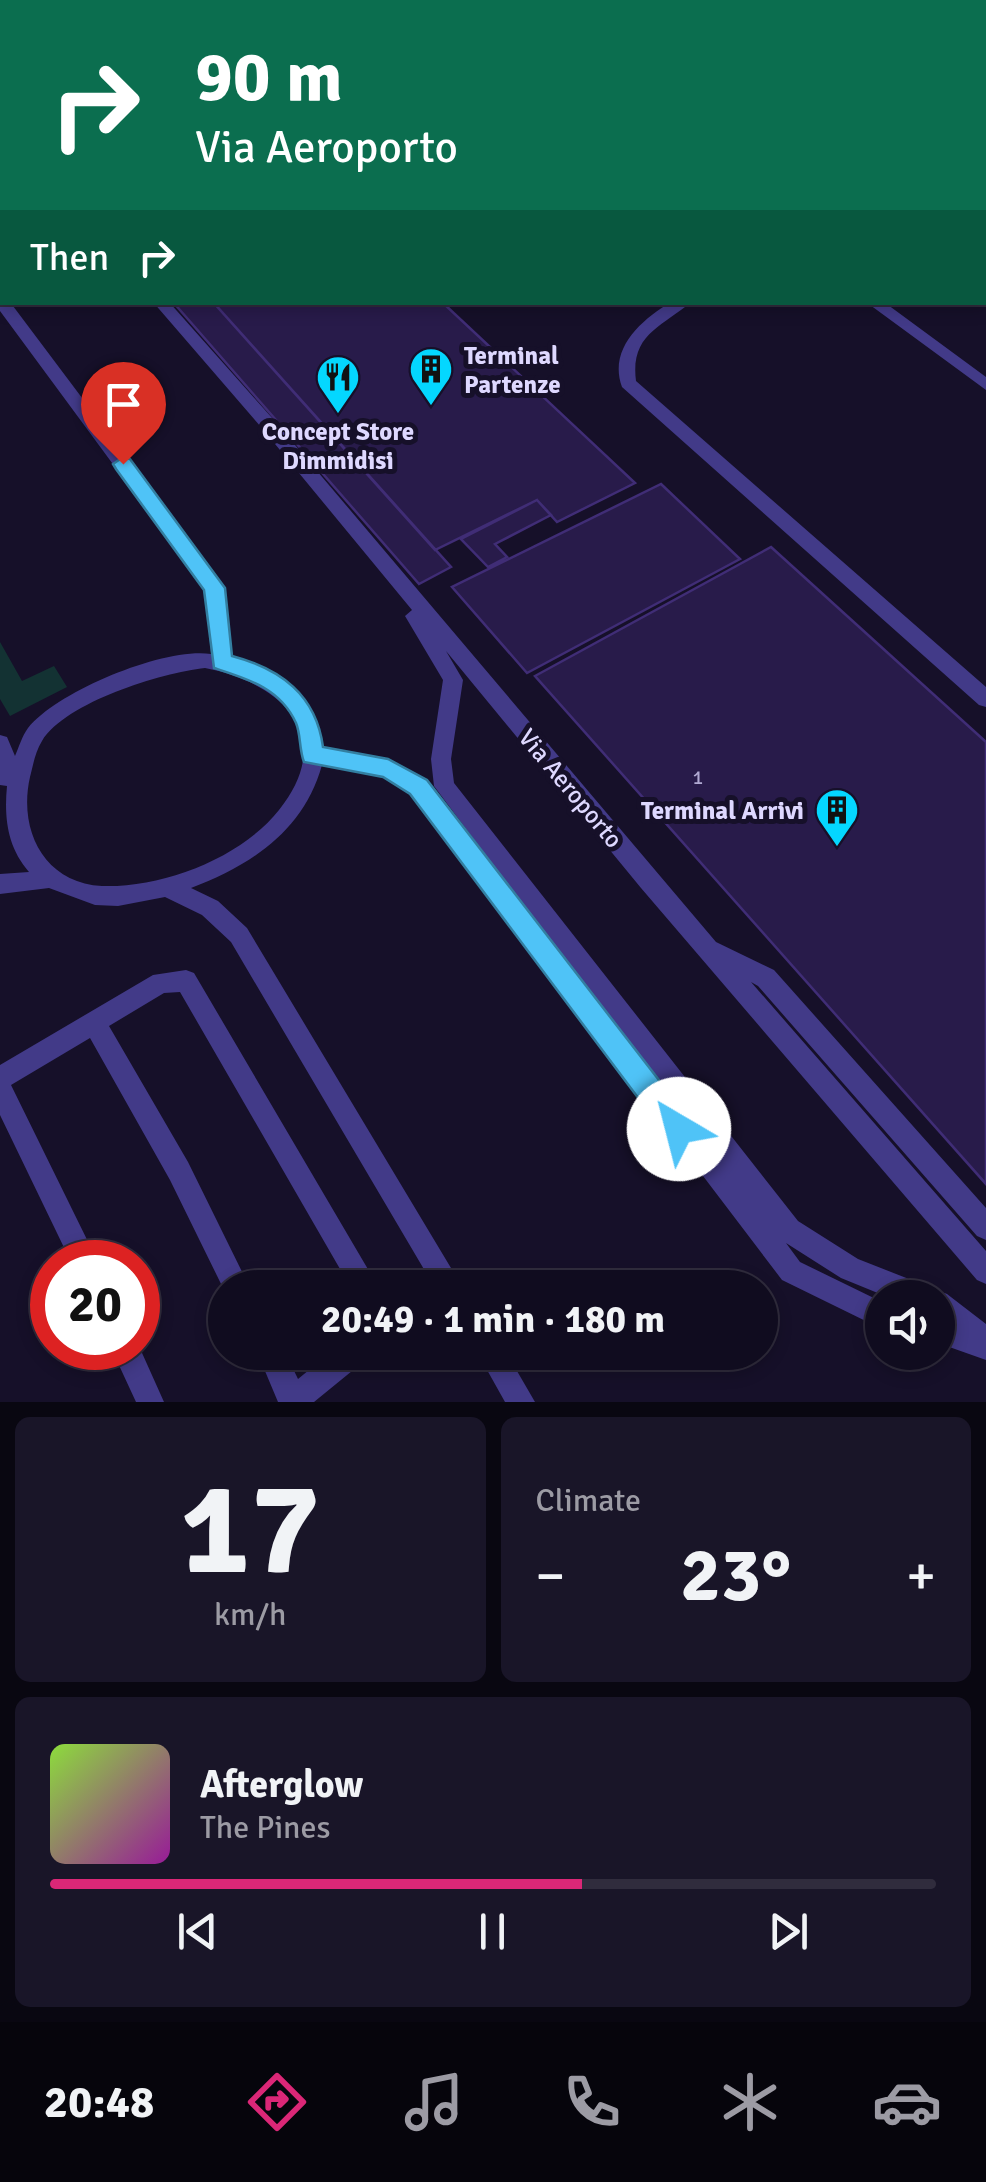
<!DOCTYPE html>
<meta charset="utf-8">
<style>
body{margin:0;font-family:Signika,sans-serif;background:#191528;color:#f1f3f6;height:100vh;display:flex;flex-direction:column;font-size:38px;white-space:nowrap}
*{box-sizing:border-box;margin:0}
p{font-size:32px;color:#9c9ba4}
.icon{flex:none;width:55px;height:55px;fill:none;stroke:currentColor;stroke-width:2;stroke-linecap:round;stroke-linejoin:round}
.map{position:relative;height:1402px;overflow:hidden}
.sheet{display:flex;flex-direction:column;gap:15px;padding:15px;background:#090711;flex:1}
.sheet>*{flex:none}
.hud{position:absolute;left:0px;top:0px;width:988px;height:305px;box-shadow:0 5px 15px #0003,0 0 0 2px #302c3d;background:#0b6e4f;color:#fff;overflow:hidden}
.tools{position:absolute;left:865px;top:1280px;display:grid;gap:20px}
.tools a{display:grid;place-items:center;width:90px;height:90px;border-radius:50%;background:#100c1f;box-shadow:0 5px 15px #0003,0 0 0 2px #302c3d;font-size:50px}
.speed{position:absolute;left:30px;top:1240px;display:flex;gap:20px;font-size:50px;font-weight:700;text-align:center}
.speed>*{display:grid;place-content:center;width:130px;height:130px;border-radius:50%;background:#100c1f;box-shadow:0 5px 15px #0003,0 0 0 2px #302c3d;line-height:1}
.speed .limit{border:15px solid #d22;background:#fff;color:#111}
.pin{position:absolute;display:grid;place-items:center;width:85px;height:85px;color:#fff;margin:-102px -42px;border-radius:50% 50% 50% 0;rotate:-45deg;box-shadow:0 0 10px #0007}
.pin .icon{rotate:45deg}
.me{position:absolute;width:110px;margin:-55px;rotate:323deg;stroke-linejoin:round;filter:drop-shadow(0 0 8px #0008)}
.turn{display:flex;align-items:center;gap:35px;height:210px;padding:0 30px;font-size:45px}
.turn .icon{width:130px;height:130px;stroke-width:2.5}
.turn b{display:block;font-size:70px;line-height:85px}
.then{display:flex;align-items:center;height:95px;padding:0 30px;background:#0003;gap:20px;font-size:38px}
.big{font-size:75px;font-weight:800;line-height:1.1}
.sheet .tile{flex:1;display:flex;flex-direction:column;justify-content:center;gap:15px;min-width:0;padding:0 35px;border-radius:15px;background:#191528}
.sheet .dial{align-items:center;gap:0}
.dial b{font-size:130px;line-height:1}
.song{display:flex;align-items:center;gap:30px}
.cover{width:120px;height:120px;border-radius:15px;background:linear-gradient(135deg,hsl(90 70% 55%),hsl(300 70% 35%))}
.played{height:10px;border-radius:5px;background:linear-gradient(90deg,#db2777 60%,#302c3d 60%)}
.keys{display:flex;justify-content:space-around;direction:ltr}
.heat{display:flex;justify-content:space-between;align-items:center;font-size:55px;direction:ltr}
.sheet .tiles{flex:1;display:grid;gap:15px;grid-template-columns:1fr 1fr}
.tile:last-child{grid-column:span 2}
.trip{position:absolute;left:208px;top:1270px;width:570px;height:100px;border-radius:50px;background:#100c1f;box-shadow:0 5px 15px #0003,0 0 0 2px #302c3d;font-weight:800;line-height:100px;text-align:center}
.tab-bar{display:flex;height:160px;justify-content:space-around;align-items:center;background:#06050c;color:#9c9ba4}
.tab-bar .icon{width:70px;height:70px}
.tab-bar .selected{color:#db2777}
.tab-bar b{font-size:45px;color:#f1f3f6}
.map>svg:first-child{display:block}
.green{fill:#133233}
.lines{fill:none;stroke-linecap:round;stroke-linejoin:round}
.taxiway{fill:#0d7494;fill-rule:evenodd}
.building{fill:#281b4a;stroke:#402d76;stroke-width:2.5}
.service{fill:#423a88;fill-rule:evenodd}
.route{fill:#4fc3f7;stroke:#337fa1;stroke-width:2.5}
.labels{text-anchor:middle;stroke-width:10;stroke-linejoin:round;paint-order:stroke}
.number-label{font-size:20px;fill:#b0a9d2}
.poi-label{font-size:25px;font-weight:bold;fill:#ded8ff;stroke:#161029;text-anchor:start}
.street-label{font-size:25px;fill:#ded8ff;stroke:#161029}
</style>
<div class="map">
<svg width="986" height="1402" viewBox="0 0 986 1402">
<rect width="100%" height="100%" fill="#161029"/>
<path class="green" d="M0,642L22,681L54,666L67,687L10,716L0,699Z"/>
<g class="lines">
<path class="taxiway" d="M540,0H601L603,2H542Z
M985,260H986V307L969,302H985Z"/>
</g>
<path class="building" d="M0,0H115L118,2H2L0,51Z
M173,302H213L451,567L419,584Z
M213,302H442L635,483L557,522L537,500L435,550Z
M661,484L740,559L527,673L452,587Z
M537,500L551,515L495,544L507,557L488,567L461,539Z
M771,547L986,742V1184L535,676Z"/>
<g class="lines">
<path class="service" d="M187,0H201L202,2H189Z
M451,0H466L467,2H453Z
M678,0H693L694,2H680Z
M912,0H927L928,2H914Z
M985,33H986V42H985Z
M0,113L2,114V124H0Z
M985,188H986V197H985Z
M0,295L2,302H10L221,583L231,657C276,668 320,699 323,748L389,760L426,781L541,929L434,786L431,759L443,680L405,616L412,610L261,427L153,302H169L273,419L716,942L774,970L986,1208V1240L977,1236L758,986L751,982L986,1251V1284L977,1280L641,888L446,651L463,680L451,759L454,783L798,1221L858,1259L947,1294L986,1324V1360L938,1343V1298H890L841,1278L786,1243L800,1262L882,1302V1329L782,1280L412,793L384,777L322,765C304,830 252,865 191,888L218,901L247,928L463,1288H435L231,942L202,915L165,897L118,906L95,905L49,888L0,894V874L29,872C7,847 4,817 7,786L0,785V735L7,737L15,756C19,747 22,736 28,728C58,691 164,647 211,654L205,589L0,311ZM205,668C280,682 339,735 279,810C241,858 163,888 102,886C44,883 18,830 30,777C33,766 35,752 42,741C66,702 161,673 205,668Z
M671,302H691C662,327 630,334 636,381L986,687V707L979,705L622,387C608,349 641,320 671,302Z
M866,302H884L986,377V390Z
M186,970L194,973L379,1288H351L180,992L164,993L109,1026L188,1162L250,1288H225V1292L170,1180L90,1038L11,1085L98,1262H71L0,1115V1065L153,975Z
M138,1344L164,1402H136L111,1348H138Z
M257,1352H285L298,1379L331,1352H366L363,1362L314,1402H278Z
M477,1352H506L535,1402H505Z"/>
</g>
<path class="route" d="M123,457L130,459L225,588L232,656C281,669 316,695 323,747L388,759L427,780L689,1119L693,1129L689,1139L679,1143L669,1139L410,794L383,777L304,762C299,749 301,735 296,723C280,688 248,679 214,668L204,590L116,469L113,464Z"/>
<defs>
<g id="building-pin" transform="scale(2.25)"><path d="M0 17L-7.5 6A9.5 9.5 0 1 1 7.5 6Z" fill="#04d7ff" stroke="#161029"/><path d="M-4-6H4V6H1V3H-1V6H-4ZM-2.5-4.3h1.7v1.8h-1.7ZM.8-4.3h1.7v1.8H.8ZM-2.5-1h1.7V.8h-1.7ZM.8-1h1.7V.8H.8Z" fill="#111"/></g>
<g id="restaurant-pin" transform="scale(2.25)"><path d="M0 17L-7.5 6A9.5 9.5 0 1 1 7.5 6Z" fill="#04d7ff" stroke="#161029"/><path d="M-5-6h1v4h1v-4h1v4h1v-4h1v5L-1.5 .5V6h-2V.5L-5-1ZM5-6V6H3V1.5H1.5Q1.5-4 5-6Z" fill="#111"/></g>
</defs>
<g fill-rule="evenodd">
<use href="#building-pin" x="431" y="369"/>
<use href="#restaurant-pin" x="338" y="377"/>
<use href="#building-pin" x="837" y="810"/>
</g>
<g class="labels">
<g class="number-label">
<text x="698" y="784">1</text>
</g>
<g class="poi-label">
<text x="464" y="364">Terminal<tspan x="464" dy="29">Partenze</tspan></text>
<text x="338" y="440" text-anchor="middle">Concept Store<tspan x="338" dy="29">Dimmidisi</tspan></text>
<text x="804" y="819" text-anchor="end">Terminal Arrivi</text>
</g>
<g class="street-label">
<text transform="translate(571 788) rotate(50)" y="9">Via Aeroporto</text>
</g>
</g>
</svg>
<div class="tools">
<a><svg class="icon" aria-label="sound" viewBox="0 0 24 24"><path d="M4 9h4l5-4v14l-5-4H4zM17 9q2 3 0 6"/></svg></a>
</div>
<div class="speed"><div class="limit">20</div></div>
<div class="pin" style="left:123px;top:464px;background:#d93025"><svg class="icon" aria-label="arrive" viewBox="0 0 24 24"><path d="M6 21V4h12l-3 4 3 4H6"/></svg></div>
<svg class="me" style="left:679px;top:1129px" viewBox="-20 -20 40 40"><circle r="19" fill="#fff"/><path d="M0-13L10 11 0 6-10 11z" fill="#4fc3f7"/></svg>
<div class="trip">20:49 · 1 min · 180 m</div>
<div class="hud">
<div class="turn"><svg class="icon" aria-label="right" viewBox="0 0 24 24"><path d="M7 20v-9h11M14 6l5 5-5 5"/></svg><div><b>90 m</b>Via Aeroporto</div></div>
<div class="then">Then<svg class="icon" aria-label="right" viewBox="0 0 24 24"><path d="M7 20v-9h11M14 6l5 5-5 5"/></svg></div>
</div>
</div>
<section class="sheet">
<div class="tiles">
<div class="tile dial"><b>17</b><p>km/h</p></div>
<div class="tile"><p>Climate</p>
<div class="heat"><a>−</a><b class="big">23°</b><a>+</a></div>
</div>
<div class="tile">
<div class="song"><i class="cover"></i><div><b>Afterglow</b><p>The Pines</p></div></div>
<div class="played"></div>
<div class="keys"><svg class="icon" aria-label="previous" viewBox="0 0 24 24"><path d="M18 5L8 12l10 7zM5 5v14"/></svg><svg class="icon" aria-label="pause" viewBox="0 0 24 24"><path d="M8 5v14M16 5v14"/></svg><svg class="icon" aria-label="next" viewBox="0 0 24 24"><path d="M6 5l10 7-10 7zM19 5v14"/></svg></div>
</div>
</div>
</section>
<nav class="tab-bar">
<b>20:48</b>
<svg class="icon selected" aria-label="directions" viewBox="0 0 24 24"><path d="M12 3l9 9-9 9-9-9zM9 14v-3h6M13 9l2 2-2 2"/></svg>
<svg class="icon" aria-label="music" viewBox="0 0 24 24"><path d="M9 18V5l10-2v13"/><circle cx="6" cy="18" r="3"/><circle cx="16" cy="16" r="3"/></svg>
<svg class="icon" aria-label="phone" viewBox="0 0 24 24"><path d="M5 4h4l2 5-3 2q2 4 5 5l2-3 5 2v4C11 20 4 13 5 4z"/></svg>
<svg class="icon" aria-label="climate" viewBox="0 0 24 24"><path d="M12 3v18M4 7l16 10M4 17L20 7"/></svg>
<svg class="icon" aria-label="car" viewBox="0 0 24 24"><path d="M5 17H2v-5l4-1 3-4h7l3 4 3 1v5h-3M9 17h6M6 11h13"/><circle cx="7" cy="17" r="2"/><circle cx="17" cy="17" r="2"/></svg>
</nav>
